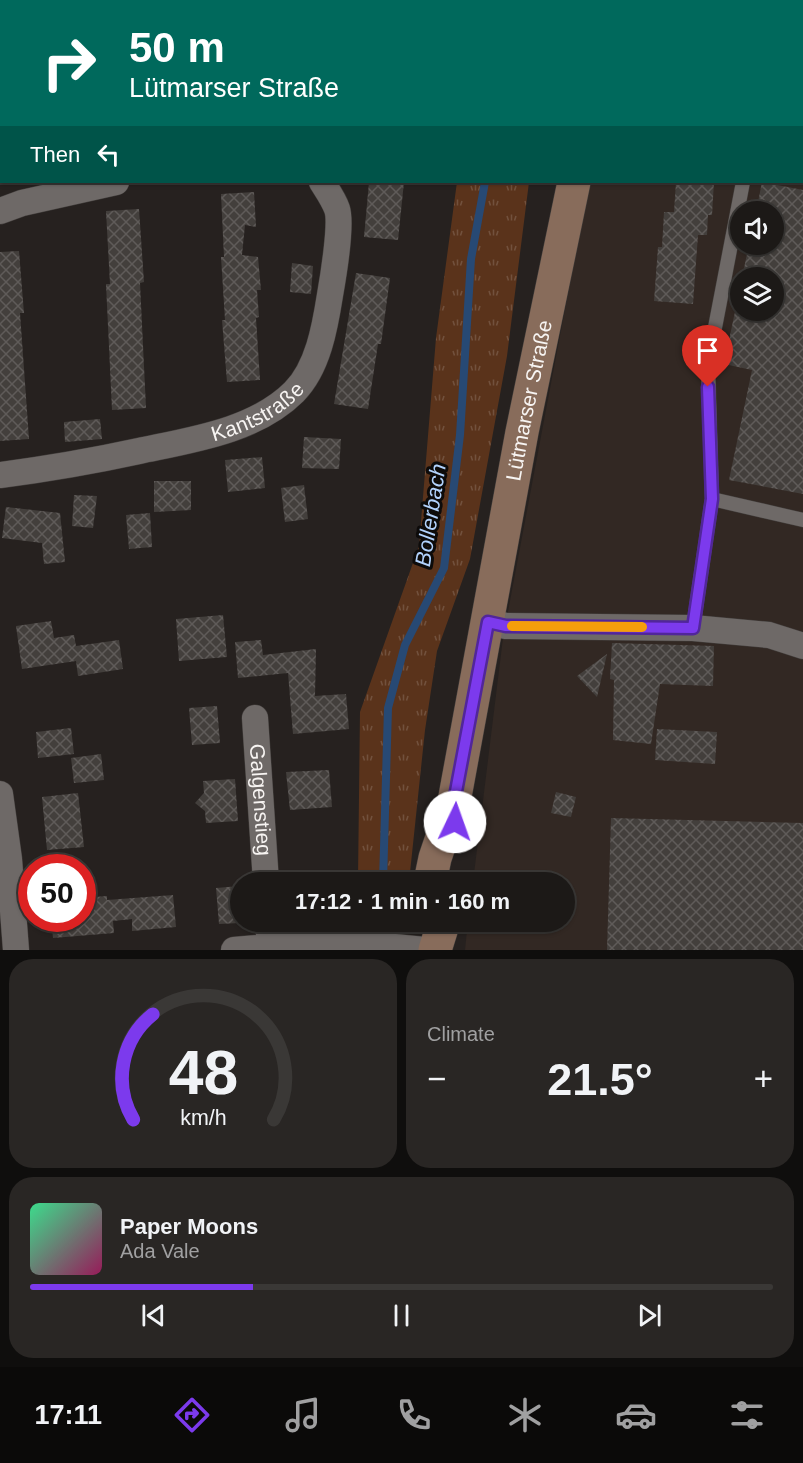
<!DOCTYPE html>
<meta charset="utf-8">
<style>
body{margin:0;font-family:Helvetica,sans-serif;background:#292624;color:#f1f3f6;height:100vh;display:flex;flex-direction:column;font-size:22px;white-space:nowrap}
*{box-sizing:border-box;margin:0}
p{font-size:20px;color:#a0a0a1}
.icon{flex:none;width:33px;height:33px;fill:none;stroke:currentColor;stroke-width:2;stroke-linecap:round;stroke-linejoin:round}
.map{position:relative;height:950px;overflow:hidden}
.side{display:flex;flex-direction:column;gap:9px;padding:9px;background:#0f0e0d;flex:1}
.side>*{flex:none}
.top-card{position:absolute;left:0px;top:0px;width:804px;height:183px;box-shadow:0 2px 4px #0004,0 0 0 2px #3a3836;background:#00695c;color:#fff;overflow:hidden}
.controls{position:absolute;left:730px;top:201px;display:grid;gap:12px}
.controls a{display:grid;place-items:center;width:54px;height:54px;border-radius:50%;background:#1c1917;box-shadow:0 2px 4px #0004,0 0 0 2px #3a3836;font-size:30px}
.speed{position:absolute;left:18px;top:854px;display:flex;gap:12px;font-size:30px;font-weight:700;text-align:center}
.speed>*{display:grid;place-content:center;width:78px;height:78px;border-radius:50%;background:#1c1917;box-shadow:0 2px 4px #0004,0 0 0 2px #3a3836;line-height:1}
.speed .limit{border:9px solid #d22;background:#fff;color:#111}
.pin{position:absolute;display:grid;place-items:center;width:51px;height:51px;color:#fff;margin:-62px -26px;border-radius:50% 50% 50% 0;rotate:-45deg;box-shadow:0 0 6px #0007}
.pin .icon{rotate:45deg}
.me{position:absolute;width:66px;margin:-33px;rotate:3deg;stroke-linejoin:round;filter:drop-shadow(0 0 4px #0008)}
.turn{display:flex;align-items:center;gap:21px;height:126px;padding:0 30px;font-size:27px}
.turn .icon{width:78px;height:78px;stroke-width:2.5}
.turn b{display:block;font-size:42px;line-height:51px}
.then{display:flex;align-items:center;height:57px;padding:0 30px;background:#0003;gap:12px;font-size:22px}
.big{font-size:45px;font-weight:800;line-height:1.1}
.side .tile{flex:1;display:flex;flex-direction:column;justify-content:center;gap:9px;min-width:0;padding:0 21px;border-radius:24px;background:#292624}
.side .dial{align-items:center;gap:0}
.dial svg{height:156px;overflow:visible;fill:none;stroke:#3a3836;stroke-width:7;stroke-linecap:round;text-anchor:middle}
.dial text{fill:#f1f3f6;stroke:none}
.song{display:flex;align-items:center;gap:18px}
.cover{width:72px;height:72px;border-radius:9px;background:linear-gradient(135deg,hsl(150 70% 55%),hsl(330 70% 35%))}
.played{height:6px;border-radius:3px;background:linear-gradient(90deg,#7c3aed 30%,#3a3836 30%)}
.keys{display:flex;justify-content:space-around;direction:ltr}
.heat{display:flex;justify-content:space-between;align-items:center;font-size:33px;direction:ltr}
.side .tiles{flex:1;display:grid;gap:9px;grid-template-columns:1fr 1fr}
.tile:last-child{grid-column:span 2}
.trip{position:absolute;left:230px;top:872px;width:345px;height:60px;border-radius:30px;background:#1c1917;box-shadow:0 2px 4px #0004,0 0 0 2px #3a3836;font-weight:800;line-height:60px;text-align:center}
.menu{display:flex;height:96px;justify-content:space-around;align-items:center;background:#0b0a09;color:#a0a0a1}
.menu .icon{width:42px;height:42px}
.menu .on{color:#7c3aed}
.menu b{font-size:27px;color:#f1f3f6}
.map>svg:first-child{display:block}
.built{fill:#322823;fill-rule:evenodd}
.grass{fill:url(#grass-tufts)}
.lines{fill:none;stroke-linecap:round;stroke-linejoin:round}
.stream{stroke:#274974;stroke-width:8}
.building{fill:url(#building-cross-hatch)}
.lane-casing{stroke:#423e3c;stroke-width:15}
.street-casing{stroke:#423e3c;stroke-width:27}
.secondary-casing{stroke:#423e3c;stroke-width:34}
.lane{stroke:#6e6967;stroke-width:14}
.street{stroke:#6e6967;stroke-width:26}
.secondary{stroke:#886c5b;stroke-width:33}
.route-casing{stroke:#51269a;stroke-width:15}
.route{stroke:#7c3aed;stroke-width:10}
.slow{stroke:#f59e0b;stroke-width:10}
.labels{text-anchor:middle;stroke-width:6;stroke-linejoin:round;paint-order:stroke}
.street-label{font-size:21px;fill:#f7f4f2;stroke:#0d0b0a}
.water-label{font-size:22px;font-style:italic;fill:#b2d2fc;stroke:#0d0b0a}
</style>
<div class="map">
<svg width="803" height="950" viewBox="0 0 803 950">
<defs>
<pattern id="grass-tufts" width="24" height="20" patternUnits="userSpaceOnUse" patternTransform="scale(1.5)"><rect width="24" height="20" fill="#5a331b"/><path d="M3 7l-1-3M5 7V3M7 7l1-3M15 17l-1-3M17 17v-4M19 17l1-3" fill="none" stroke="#72513d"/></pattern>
<pattern id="building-cross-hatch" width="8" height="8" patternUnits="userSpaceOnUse" patternTransform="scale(1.5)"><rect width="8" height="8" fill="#433f3c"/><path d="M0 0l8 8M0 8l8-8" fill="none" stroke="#5f5b59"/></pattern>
</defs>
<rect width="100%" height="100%" fill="#26211f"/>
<path class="built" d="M635,0H803V950H465L468,921H564V882H473L503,638L589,182H802V2L635,1ZM741,212H774V244H741ZM741,278H774V310H741Z"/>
<path class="grass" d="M457,182H529L507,356L470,559L437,651L425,730L409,882H358L360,712L419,546L436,338Z"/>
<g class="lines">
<path class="stream" d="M520,2L521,0
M383,882L388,708L405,645L444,568L460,435L471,259L485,182
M381,940V921"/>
</g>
<path class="building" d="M369,182H404L398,240L364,237Z
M676,182H714L712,215H708L707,235H698L693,304L654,301L658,247H662L664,212H674Z
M762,182L803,190V494L729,480L752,370L724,364L741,283V310H774V278H742L749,244H774V212H756Z
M254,192L256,227L245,225L242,255L258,257L261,290H257L259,317L256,318L260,380L227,382L222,320H225L221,257H224L221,194Z
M139,209L144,282L140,283L146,408L112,410L106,284H110L106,211Z
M19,251L24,313H20L29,439L0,441V252Z
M292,263L313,266L311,294L290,292Z
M356,273L390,278L381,344H378L368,409L334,404Z
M100,419L102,439L65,442L64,422Z
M304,437L341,439L339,469L302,468Z
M262,457L265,488L228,492L225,460Z
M154,481H191V510L154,512Z
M304,485L308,519L285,522L281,488Z
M74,495L97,496L93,528L72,526Z
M6,507L60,513L65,562L44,564L42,543L2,538Z
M150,513L152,547L129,549L126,515Z
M223,615L227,657L179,661L176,619Z
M51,621L54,638L74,635L76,646L119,640L123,669L78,676L76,661L22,669L16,626Z
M261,640L263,655L316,649L315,696L346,694L349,729L293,734L288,673L238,678L235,642Z
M612,643L714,646L713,686L660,684L651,744L613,740L614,680L610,679Z
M607,654L597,697L577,676Z
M217,706L220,743L192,745L189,708Z
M71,728L74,754L38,758L36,732Z
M657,729L717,732L715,764L655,760Z
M101,754L104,780L74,783L71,758Z
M329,770L332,807L290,810L286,772Z
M235,779L238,821L206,823L205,811L195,803L204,793L203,781Z
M556,792L576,797L571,817L551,813Z
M78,793L84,847L47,850L42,797Z
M611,818L803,823V950H607Z
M240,886V923L219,924L216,888Z
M173,895L176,927L132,931V919L113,921L114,933L53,938L51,918H82V898L107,896V900Z"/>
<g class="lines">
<g class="lane-casing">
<path id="lane" d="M368,2L369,0
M802,129H803
M712,499L708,364L743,182
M693,628L712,499L803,520"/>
</g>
<g class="street-casing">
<g id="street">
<path d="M802,93H803"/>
<path d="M0,211L22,203L116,182"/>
<path id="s1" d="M0,475C47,469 93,461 139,451C191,440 255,431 294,392C318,368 325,327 330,295C333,278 342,223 337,209C334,200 327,190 322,182"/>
<path d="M488,622L506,626L693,628L769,635L803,646"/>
<path id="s2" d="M255,718L266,882"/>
<path d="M0,794L9,859L16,950"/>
<path d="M268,921L270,947"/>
<path d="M234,950L334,941L425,950"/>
</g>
</g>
<g class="secondary-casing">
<g id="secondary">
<path d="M613,2V0"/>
<path id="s3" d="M430,882L435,858L454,802L522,432L574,182"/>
<path d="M435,950L444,921"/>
</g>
</g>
<use href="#lane" class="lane"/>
<use href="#street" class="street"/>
<use href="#secondary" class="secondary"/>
</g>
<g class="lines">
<g class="route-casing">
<path id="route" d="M455,822L454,802L488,622L506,626L693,628L712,499L708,387"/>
</g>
<use href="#route" class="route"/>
<path class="slow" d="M512,626L642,627"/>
</g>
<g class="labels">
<g class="street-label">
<text dy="7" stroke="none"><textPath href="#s3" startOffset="492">Lütmarser Straße</textPath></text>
<text dy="7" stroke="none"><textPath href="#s1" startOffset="267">Kantstraße</textPath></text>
<text dy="7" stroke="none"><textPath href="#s2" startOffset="82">Galgenstieg</textPath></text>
</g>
<g class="water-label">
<text transform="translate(430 515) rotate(-81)" y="8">Bollerbach</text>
</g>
</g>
</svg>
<div class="controls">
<a><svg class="icon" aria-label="sound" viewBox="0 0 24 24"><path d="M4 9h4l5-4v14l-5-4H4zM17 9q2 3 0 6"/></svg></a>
<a><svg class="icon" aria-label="layers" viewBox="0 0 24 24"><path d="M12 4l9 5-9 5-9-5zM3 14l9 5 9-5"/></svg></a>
</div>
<div class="speed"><div class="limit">50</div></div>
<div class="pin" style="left:708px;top:387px;background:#d93025"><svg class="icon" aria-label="arrive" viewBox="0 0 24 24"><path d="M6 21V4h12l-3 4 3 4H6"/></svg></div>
<svg class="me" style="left:455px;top:822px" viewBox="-20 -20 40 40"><circle r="19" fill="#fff"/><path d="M0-13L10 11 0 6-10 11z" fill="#7c3aed"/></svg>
<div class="trip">17:12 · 1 min · 160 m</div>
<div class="top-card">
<div class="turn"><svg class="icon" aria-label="right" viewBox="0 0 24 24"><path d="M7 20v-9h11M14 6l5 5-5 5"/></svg><div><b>50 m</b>Lütmarser Straße</div></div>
<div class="then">Then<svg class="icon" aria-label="left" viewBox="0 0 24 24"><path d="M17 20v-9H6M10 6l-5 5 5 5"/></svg></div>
</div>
</div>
<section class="side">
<div class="tiles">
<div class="tile dial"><svg viewBox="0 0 100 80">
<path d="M14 69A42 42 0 1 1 86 69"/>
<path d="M14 69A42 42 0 0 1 24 15" stroke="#7c3aed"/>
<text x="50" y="56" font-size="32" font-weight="700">48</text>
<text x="50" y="72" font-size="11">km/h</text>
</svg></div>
<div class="tile"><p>Climate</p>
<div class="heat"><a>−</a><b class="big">21.5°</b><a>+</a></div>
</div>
<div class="tile">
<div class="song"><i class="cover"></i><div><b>Paper Moons</b><p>Ada Vale</p></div></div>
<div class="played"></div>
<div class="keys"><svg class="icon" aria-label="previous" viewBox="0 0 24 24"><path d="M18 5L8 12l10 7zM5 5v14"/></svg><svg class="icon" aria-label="pause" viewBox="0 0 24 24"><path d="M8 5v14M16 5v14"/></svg><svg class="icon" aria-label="next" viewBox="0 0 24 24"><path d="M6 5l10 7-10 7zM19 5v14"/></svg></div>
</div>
</div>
</section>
<nav class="menu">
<b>17:11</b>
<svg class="icon on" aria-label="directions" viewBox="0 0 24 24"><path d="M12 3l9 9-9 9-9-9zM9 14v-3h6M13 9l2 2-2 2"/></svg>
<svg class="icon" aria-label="music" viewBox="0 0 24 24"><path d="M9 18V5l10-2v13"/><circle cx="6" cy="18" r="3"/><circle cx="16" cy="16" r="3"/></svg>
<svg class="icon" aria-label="phone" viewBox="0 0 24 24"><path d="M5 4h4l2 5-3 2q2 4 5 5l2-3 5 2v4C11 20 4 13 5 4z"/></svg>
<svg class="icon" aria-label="climate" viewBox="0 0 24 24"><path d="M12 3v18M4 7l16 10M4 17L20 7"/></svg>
<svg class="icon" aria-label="car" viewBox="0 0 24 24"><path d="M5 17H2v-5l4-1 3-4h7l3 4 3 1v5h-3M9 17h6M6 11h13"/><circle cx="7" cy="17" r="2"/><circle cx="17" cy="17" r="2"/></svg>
<svg class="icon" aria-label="filters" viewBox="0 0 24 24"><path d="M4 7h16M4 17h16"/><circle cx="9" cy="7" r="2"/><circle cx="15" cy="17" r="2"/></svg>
</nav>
